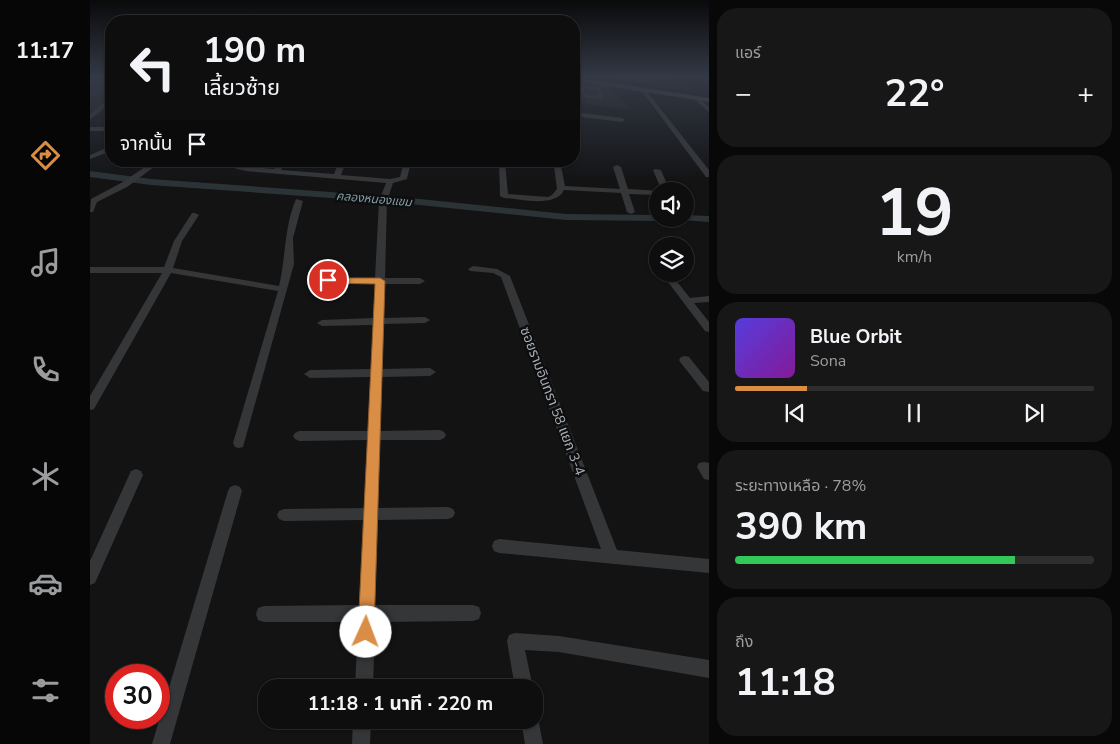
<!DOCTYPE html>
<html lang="th">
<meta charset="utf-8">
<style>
body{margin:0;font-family:"Nunito Sans","Noto Sans Thai",sans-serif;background:#171718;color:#f1f3f6;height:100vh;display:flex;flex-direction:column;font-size:19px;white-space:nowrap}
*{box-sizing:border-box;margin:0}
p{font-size:16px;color:#9b9c9e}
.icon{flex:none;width:28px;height:28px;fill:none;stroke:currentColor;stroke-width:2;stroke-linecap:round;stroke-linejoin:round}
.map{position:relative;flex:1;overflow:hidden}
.drawer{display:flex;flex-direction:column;gap:8px;padding:8px;background:#080808;width:411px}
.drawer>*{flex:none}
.guide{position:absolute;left:15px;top:15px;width:475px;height:152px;border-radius:20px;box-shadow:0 1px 4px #0004,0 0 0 1px #2e2e2f;background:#0e0e0f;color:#f1f3f6;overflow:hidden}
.fabs{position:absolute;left:559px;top:182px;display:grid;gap:10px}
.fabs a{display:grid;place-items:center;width:45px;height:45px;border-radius:50%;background:#0e0e0f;box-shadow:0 1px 4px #0004,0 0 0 1px #2e2e2f;font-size:25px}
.speed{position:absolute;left:15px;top:664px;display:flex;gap:10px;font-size:25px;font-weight:700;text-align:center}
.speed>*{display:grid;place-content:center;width:65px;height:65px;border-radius:50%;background:#0e0e0f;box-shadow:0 1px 4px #0004,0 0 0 1px #2e2e2f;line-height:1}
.speed .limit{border:8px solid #d22;background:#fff;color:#111}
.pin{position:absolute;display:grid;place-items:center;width:42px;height:42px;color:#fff;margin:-21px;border:2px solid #fff;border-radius:50%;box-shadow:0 1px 5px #0007}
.me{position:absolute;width:55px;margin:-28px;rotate:2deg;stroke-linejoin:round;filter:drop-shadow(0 0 4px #0008)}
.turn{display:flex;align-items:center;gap:18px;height:105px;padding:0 15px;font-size:22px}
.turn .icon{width:65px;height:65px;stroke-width:2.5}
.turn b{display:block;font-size:35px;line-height:42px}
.then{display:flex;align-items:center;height:48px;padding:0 15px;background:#0003;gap:10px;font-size:19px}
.big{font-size:38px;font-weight:700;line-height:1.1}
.drawer .widget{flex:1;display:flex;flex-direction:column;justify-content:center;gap:8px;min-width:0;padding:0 18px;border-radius:20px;background:#171718}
.drawer .dial{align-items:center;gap:0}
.dial b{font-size:65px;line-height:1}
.song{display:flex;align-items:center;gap:15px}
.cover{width:60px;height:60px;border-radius:8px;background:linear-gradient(135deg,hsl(250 70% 55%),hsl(290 70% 35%))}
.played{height:5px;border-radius:2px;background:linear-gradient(90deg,#d98d45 20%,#2e2e2f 20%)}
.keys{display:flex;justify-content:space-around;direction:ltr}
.heat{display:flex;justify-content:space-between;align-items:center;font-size:28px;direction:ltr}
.charge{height:8px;border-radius:4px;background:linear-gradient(90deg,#34c759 78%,#2e2e2f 0)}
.trip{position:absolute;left:168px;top:679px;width:285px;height:50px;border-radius:20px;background:#0e0e0f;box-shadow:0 1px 4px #0004,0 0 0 1px #2e2e2f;font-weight:700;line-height:50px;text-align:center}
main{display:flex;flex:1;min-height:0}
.tabs{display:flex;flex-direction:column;width:90px;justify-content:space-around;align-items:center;background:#060606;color:#9b9c9e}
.tabs .icon{width:35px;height:35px}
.tabs .current{color:#d98d45}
.tabs b{font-size:22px;color:#f1f3f6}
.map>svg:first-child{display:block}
.built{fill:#1f1f21}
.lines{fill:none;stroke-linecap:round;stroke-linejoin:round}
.canal{fill:#2b3336;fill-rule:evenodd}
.building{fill:#262628}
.lane{stroke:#343638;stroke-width:3}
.street{fill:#343638;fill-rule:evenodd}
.secondary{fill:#424548;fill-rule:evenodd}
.route{fill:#d98d45;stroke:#8d5c2d}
.labels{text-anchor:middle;stroke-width:5;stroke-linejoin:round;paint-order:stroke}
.far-water-label{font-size:12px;font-style:italic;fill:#819eaa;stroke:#0e0e0f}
.street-label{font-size:14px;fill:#a6acb3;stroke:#0e0e0f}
</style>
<main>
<nav class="tabs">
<b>11:17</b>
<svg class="icon current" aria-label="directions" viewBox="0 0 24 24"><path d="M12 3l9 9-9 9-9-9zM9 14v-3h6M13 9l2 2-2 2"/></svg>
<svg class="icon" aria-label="music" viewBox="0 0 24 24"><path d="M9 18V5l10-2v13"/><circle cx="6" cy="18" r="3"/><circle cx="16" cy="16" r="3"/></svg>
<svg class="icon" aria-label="phone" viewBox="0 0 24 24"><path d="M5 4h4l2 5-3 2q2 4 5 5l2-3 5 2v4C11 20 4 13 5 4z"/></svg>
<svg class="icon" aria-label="climate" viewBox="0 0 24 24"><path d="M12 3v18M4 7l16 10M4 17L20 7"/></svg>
<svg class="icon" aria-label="car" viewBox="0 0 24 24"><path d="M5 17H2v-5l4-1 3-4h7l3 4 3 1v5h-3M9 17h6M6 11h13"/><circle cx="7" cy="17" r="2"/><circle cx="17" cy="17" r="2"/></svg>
<svg class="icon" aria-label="filters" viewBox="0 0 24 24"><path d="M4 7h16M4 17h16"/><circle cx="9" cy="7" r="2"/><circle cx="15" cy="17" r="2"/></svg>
</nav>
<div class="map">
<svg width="619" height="744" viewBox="0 0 619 744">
<rect width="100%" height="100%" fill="#131314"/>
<path class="built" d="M0,77H21V104L0,120Z
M514,77H583L598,90Z
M484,82L520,88L541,110L489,103L484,91Z"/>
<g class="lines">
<path class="canal" d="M0,171L61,179L310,197L476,214L568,215V219H573L568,221L476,220L310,203L61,185L0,177Z
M595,215L619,216V222L591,220L590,219H595Z"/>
</g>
<path class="building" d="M0,77H21V83L0,99Z"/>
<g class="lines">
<path class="lane" d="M538,79L561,81L560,77
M487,80L496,97H511L508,87L518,85
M489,86L508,89
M0,117L21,99"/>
<path class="street" d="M554,88L619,170V177H616L552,91Z
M606,96L619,107V112L604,99Z
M484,112L532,118L535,120L532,122L484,116Z
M0,127H21V131H0Z
M21,146V151L0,159V155Z
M64,161H72L37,187L7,202L3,212H0L1,199L31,183Z
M140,161H146V165L184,169L188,161H195L191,170L244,174L249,161H256L251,175L300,179L310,177L314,161H321L317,179L303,183L297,201L295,278H330L335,281L330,284H294V318L335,317L340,320L335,323L293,324L292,369L340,368L346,372L340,376L292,377L290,431L350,430L354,432L356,435L354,438L350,440H290L288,508L358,507L363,509L365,513L363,517L358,519L288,520L285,605H383L389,607L391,613L389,619L383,621L285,622L283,688H265L268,622H174L168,620L166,614L168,608L174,606L269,605L273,520L194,521L189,519L187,515L189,511L194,509L274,508L277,440L209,441L205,439L203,436L205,433L209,431H278L280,377L220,378L214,374L220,370L281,369L283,325L232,326L227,323L232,320L283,318L285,284H238L233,281L238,278H285L289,201L296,183L156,171L140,167Z
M409,161H415L418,194L458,197L462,195L467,189L464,166L427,163L424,161H470L475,186L530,189L523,167L527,165L531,167L538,189L570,191H568V195L539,194L545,212L541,214L537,212L531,193L474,190C466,208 430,199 414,198L410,196Z
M565,169L571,170L580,191H572L563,170Z
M206,199L213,201L203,238L204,264L153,447L149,448L145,447L143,443L188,291L81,273L4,409L0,410V396L72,273H0V267H74L84,241L102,213H105L109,215L92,241L83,268L189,286C196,257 194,227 206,199Z
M566,259L568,260V267L562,262Z
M383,266L407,269L420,276L527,550L619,559V573L409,553L404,551L402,546L404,541L409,539L511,549L411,277L403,273L380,271L378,269Z
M572,274H581L600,298L619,296V302L604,303L619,322V332L615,331Z
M595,356L599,357L619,382V392L613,391L591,363L589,360L591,357Z
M614,462L619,463V480L614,479L607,467L609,463Z
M46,469L51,471L53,475L5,583L0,585V561L41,471Z
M145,485L150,487L152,491L80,744H62L138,491L140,487Z
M425,633L469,636L619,660V678L469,652L435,650L443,688H425L417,641L419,635Z
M444,712L447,713L453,744H435L431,720H444Z
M263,720H281L280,744H262Z"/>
<path class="secondary" d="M484,77L619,98V102L484,81Z"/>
</g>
<linearGradient id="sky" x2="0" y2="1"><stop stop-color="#0a0a0b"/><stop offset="0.42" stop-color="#333945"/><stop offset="1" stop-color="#333945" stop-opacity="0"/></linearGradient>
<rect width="619" height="182" fill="url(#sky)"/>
<path class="route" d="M234,278H290L295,281L284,632L282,638L276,640L270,638L268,632L285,284L238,283L233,280Z"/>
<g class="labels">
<g class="far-water-label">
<text transform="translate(284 199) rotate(5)" y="4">คลองหนองแขม</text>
</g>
<g class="street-label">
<text transform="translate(463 401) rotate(69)" y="5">ซอยรามอินทรา 58 แยก 3-4</text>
</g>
</g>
</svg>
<div class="fabs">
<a><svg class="icon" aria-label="sound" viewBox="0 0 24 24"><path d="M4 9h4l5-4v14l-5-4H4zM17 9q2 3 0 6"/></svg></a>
<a><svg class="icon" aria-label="layers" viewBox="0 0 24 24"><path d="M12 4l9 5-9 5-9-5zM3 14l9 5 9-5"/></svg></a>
</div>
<div class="speed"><div class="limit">30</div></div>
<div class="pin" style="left:238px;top:280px;background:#d93025"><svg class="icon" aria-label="arrive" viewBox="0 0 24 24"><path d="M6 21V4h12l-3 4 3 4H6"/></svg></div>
<svg class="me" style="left:276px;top:632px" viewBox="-20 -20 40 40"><circle r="19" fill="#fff"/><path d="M0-13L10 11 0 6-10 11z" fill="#d98d45"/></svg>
<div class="trip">11:18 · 1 นาที · 220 m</div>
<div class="guide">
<div class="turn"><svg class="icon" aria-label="left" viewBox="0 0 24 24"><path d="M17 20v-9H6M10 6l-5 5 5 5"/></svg><div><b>190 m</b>เลี้ยวซ้าย</div></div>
<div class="then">จากนั้น<svg class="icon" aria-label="arrive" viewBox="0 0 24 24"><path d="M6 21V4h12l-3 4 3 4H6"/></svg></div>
</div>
</div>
<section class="drawer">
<div class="widget"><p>แอร์</p>
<div class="heat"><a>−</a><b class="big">22°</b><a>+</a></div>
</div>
<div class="widget dial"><b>19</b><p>km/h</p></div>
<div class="widget">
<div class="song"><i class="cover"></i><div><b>Blue Orbit</b><p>Sona</p></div></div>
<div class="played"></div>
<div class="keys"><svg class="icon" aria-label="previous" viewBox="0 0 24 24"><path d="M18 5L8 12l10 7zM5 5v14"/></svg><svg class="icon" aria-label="pause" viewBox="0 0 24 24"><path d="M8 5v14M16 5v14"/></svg><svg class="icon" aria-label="next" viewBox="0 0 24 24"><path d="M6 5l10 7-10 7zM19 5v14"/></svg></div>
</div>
<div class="widget"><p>ระยะทางเหลือ · 78%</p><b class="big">390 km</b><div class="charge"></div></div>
<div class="widget"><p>ถึง</p><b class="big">11:18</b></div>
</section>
</main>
